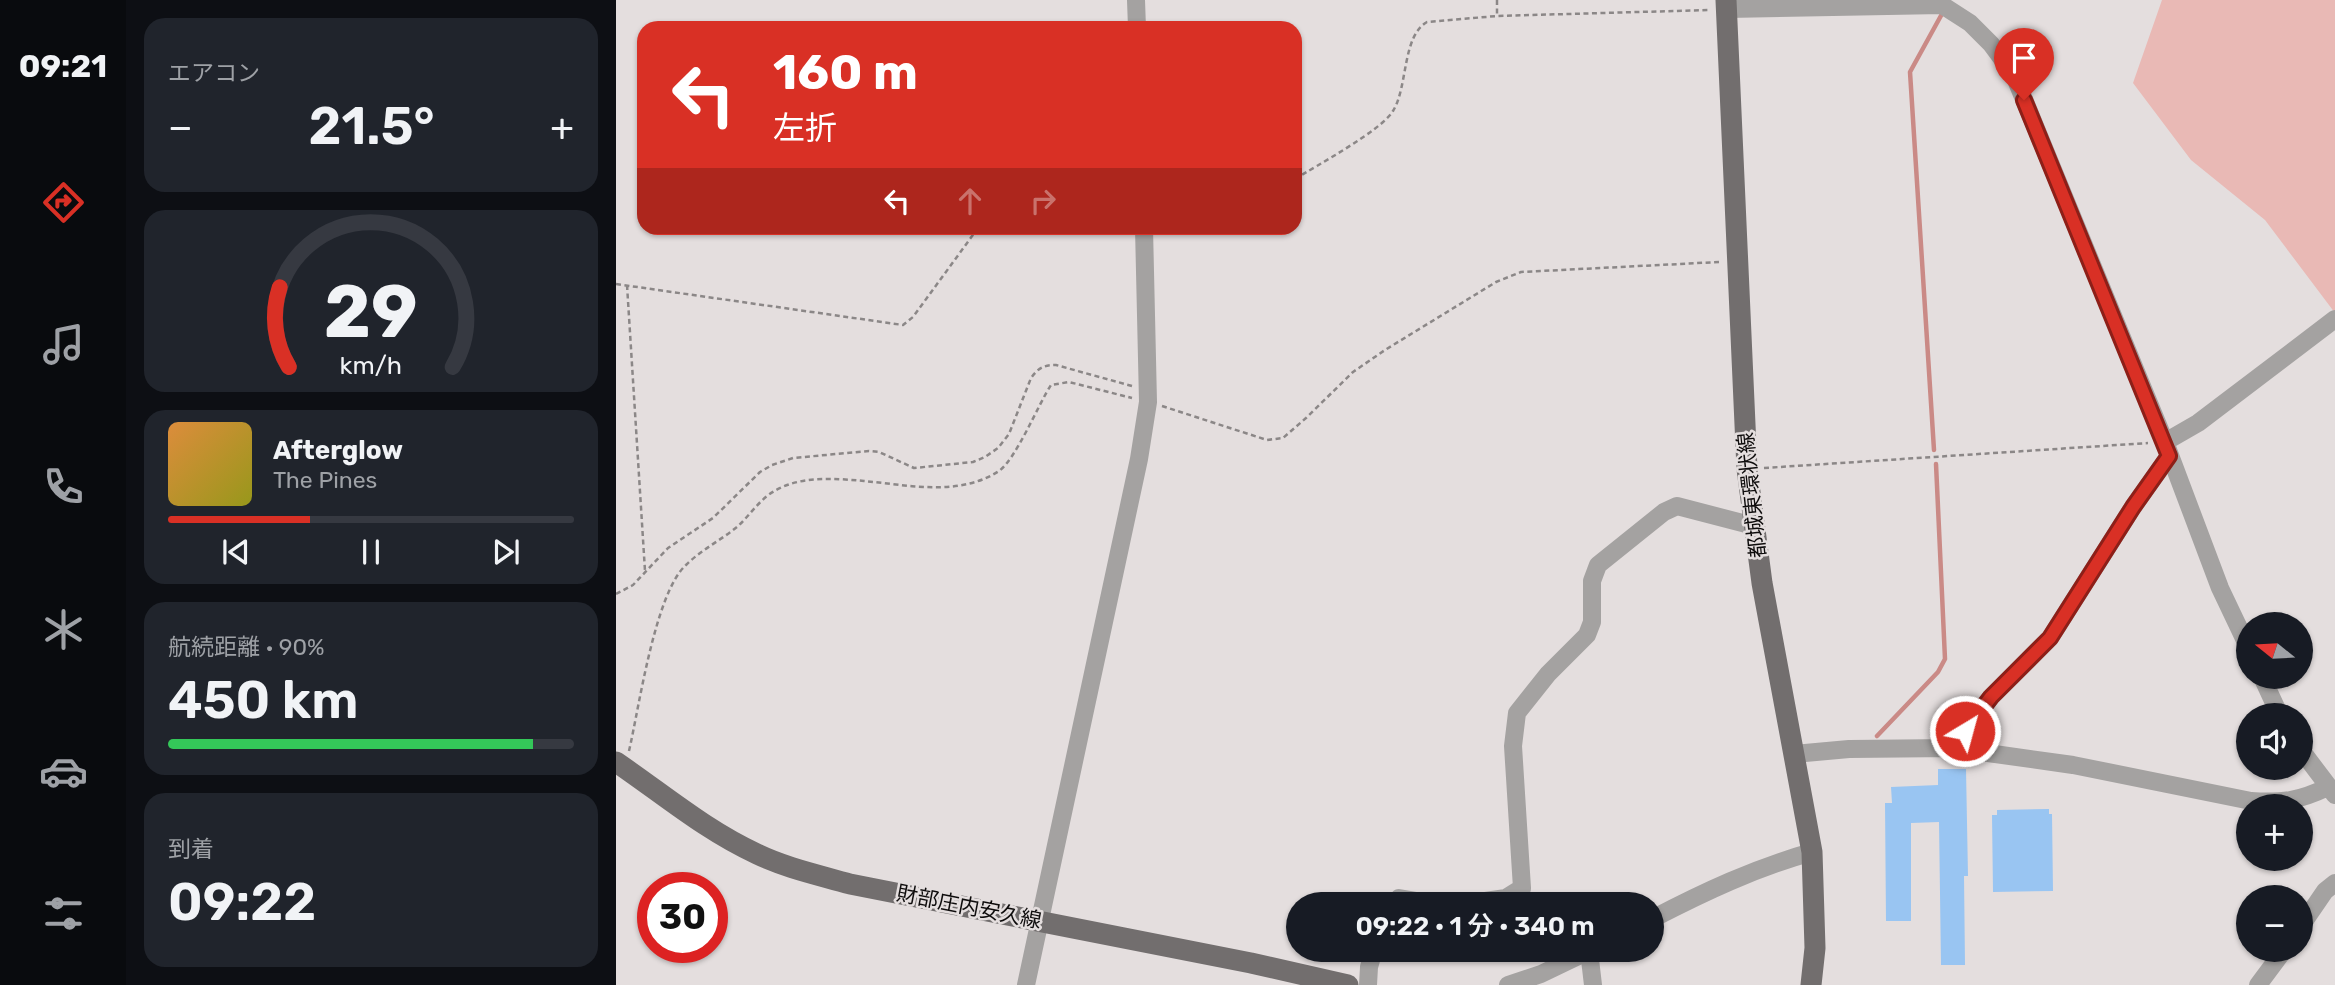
<!DOCTYPE html>
<html lang="ja">
<meta charset="utf-8">
<style>
body{margin:0;font-family:Rubik,"Noto Sans JP",sans-serif;background:#20242c;color:#f1f3f6;height:100vh;display:flex;flex-direction:column;font-size:26px;white-space:nowrap}
*{box-sizing:border-box;margin:0}
p{font-size:23px;color:#9ea1a6}
.icon{flex:none;width:38px;height:38px;fill:none;stroke:currentColor;stroke-width:2;stroke-linecap:round;stroke-linejoin:round}
.map{position:relative;flex:1;overflow:hidden}
.side{display:flex;flex-direction:column;gap:18px;padding:18px;background:#0d0f14;width:490px}
.side>*{flex:none}
.banner{position:absolute;left:21px;top:21px;width:665px;height:214px;border-radius:21px;box-shadow:0 2px 5px #0004;background:#d93025;color:#fff;overflow:hidden}
.needle{width:46px;rotate:288deg}
.controls{position:absolute;left:1620px;top:612px;display:grid;gap:14px}
.controls a{display:grid;place-items:center;width:77px;height:77px;border-radius:50%;background:#171b24;box-shadow:0 2px 5px #0004;font-size:35px}
.speed{position:absolute;left:21px;top:872px;display:flex;gap:14px;font-size:35px;font-weight:700;text-align:center}
.speed>*{display:grid;place-content:center;width:91px;height:91px;border-radius:50%;background:#171b24;box-shadow:0 2px 5px #0004;line-height:1}
.speed .limit{border:10px solid #d22;background:#fff;color:#111}
.pin{position:absolute;display:grid;place-items:center;width:60px;height:60px;color:#fff;margin:-72px -30px;border-radius:50% 50% 50% 0;rotate:-45deg;box-shadow:0 0 7px #0007}
.pin .icon{rotate:45deg}
.me{position:absolute;width:77px;margin:-38px;rotate:37deg;stroke-linejoin:round;filter:drop-shadow(0 0 5px #0008)}
.turn{display:flex;align-items:center;gap:24px;height:147px;padding:0 21px;font-size:32px}
.turn .icon{width:91px;height:91px;stroke-width:2.5}
.turn b{display:block;font-size:49px;line-height:60px}
.lanes{display:flex;align-items:center;height:66px;padding:0 21px;background:#0003;justify-content:center;gap:35px;direction:ltr}
.lanes .off{opacity:.35}
.big{font-size:52px;font-weight:600;line-height:1.1}
.side .card{flex:1;display:flex;flex-direction:column;justify-content:center;gap:10px;min-width:0;padding:0 24px;border-radius:21px;background:#20242c}
.side .dial{align-items:center;gap:0}
.dial svg{height:182px;overflow:visible;fill:none;stroke:#363941;stroke-width:7;stroke-linecap:round;text-anchor:middle}
.dial text{fill:#f1f3f6;stroke:none}
.song{display:flex;align-items:center;gap:21px}
.cover{width:84px;height:84px;border-radius:10px;background:linear-gradient(135deg,hsl(30 70% 55%),hsl(60 70% 35%))}
.played{height:7px;border-radius:4px;background:linear-gradient(90deg,#d93025 35%,#363941 35%)}
.keys{display:flex;justify-content:space-around;direction:ltr}
.heat{display:flex;justify-content:space-between;align-items:center;font-size:38px;direction:ltr}
.charge{height:10px;border-radius:5px;background:linear-gradient(90deg,#34c759 90%,#363941 0)}
.trip{position:absolute;left:670px;top:892px;width:378px;height:70px;border-radius:35px;background:#171b24;box-shadow:0 2px 5px #0004;font-weight:600;line-height:70px;text-align:center}
main{display:flex;flex:1;min-height:0}
.dock{display:flex;flex-direction:column;width:126px;justify-content:space-around;align-items:center;background:#090b0e;color:#9ea1a6}
.dock .icon{width:49px;height:49px}
.dock .current{color:#d93025}
.dock b{font-size:32px;color:#f1f3f6}
.map>svg:first-child{display:block}
.green{fill:#e9b9b5}
.lines{fill:none;stroke-linecap:round;stroke-linejoin:round}
.stream{stroke:#ca8a86;stroke-width:4.5}
.building{fill:#99c5f2}
.path{stroke:#8b8787;stroke-width:2.5;stroke-dasharray:5 3.5;stroke-linecap:butt}
.minor{stroke:#a4a2a1;stroke-width:18}
.major{stroke:#726e6e;stroke-width:21}
.route-casing{stroke:#8d1f18;stroke-width:18}
.route{stroke:#d93025;stroke-width:12}
.labels{text-anchor:middle;stroke-width:5;stroke-linejoin:round;paint-order:stroke}
.street-label{font-size:21px;fill:#0e0c0c;stroke:#e4dede}
</style>
<main>
<nav class="dock">
<b>09:21</b>
<svg class="icon current" aria-label="directions" viewBox="0 0 24 24"><path d="M12 3l9 9-9 9-9-9zM9 14v-3h6M13 9l2 2-2 2"/></svg>
<svg class="icon" aria-label="music" viewBox="0 0 24 24"><path d="M9 18V5l10-2v13"/><circle cx="6" cy="18" r="3"/><circle cx="16" cy="16" r="3"/></svg>
<svg class="icon" aria-label="phone" viewBox="0 0 24 24"><path d="M5 4h4l2 5-3 2q2 4 5 5l2-3 5 2v4C11 20 4 13 5 4z"/></svg>
<svg class="icon" aria-label="climate" viewBox="0 0 24 24"><path d="M12 3v18M4 7l16 10M4 17L20 7"/></svg>
<svg class="icon" aria-label="car" viewBox="0 0 24 24"><path d="M5 17H2v-5l4-1 3-4h7l3 4 3 1v5h-3M9 17h6M6 11h13"/><circle cx="7" cy="17" r="2"/><circle cx="17" cy="17" r="2"/></svg>
<svg class="icon" aria-label="filters" viewBox="0 0 24 24"><path d="M4 7h16M4 17h16"/><circle cx="9" cy="7" r="2"/><circle cx="15" cy="17" r="2"/></svg>
</nav>
<section class="side">
<div class="card"><p>エアコン</p>
<div class="heat"><a>−</a><b class="big">21.5°</b><a>+</a></div>
</div>
<div class="card dial"><svg viewBox="0 0 100 80">
<path d="M14 69A42 42 0 1 1 86 69"/>
<path d="M14 69A42 42 0 0 1 10 34" stroke="#d93025"/>
<text x="50" y="56" font-size="32" font-weight="700">29</text>
<text x="50" y="72" font-size="11">km/h</text>
</svg></div>
<div class="card">
<div class="song"><i class="cover"></i><div><b>Afterglow</b><p>The Pines</p></div></div>
<div class="played"></div>
<div class="keys"><svg class="icon" aria-label="previous" viewBox="0 0 24 24"><path d="M18 5L8 12l10 7zM5 5v14"/></svg><svg class="icon" aria-label="pause" viewBox="0 0 24 24"><path d="M8 5v14M16 5v14"/></svg><svg class="icon" aria-label="next" viewBox="0 0 24 24"><path d="M6 5l10 7-10 7zM19 5v14"/></svg></div>
</div>
<div class="card"><p>航続距離 · 90%</p><b class="big">450 km</b><div class="charge"></div></div>
<div class="card"><p>到着</p><b class="big">09:22</b></div>
</section>
<div class="map">
<svg width="1719" height="985" viewBox="0 0 1719 985">
<rect width="100%" height="100%" fill="#e4dede"/>
<path class="green" d="M1546,0H1719V313L1649,220L1575,160L1517,83Z"/>
<g class="lines">
<path class="stream" d="M1318,450L1294,72L1327,12
M1261,736L1322,672L1329,659L1320,464"/>
</g>
<path class="building" d="M1322,769H1350L1352,876H1348L1349,965H1325L1323,822L1295,823V921H1270L1269,803H1276L1275,787L1322,785Z
M1433,809V814H1436L1437,891L1377,892L1376,815H1381V810Z"/>
<g class="lines">
<path class="path" d="M881,0V16
M679,179C700,166 766,130 777,111C792,87 786,36 811,22L881,16L1093,10
M0,284L287,325L297,317L362,228
M11,285L29,571
M546,406L651,440L667,438L690,418L737,372L769,350L880,282L905,272L1103,262
M1148,468L1532,443
M0,594L17,585L52,548L97,518L144,472L156,465L177,458L253,451L263,452L298,468L357,462L369,457L382,448L393,434L415,378C422,368 428,365 440,365L516,386
M13,751C23,708 39,593 70,565C85,550 105,540 121,527C132,517 140,505 151,496C178,475 216,478 248,481C292,485 343,497 383,471C400,459 422,405 435,385L453,382L516,398"/>
<path class="minor" d="M520,0L521,28
M1111,9L1326,5L1354,23L1375,44L1398,75L1549,442L1604,588L1633,649
M1549,442L1582,423L1719,319
M1646,677L1664,716
M1336,748L1375,697L1434,638L1517,507L1553,456
M1685,750L1719,795
M1178,754L1233,749L1336,748L1457,765L1635,801C1666,803 1683,801 1712,787
M777,905L783,898L824,905
M842,905L890,898L906,888L897,746L901,713L932,674L971,635L976,622V581L982,565L1048,512L1061,506L1138,526
M1036,919C1088,892 1139,868 1196,852
M1685,926L1709,891L1719,883
M973,951L977,985
M410,985L523,459L532,402L528,228
M752,985L753,967L758,950
M892,985L925,974L975,950
M1642,985L1668,950"/>
<path class="major" d="M1110,0L1131,469L1146,583L1196,852L1199,948L1195,985
M0,762C47,794 89,830 141,854C170,868 203,875 234,884L635,963L732,985"/>
</g>
<g class="lines">
<g class="route-casing">
<path id="route" d="M1349,731L1375,697L1434,638L1517,507L1553,456L1408,100"/>
</g>
<use href="#route" class="route"/>
</g>
<g class="labels">
<g class="street-label">
<text transform="translate(1136 495) rotate(-96)" y="7">都城東環状線</text>
<text transform="translate(353 907) rotate(11)" y="7">財部庄内安久線</text>
</g>
</g>
</svg>
<div class="controls">
<a><svg class="needle" viewBox="-14 -14 28 28"><path d="M0-13l5 13h-10z" fill="#e53935"/><path d="M0 13l5-13h-10z" fill="#9ea1a6"/></svg></a>
<a><svg class="icon" aria-label="sound" viewBox="0 0 24 24"><path d="M4 9h4l5-4v14l-5-4H4zM17 9q2 3 0 6"/></svg></a>
<a>+</a>
<a>−</a>
</div>
<div class="speed"><div class="limit">30</div></div>
<div class="pin" style="left:1408px;top:100px;background:#d93025"><svg class="icon" aria-label="arrive" viewBox="0 0 24 24"><path d="M6 21V4h12l-3 4 3 4H6"/></svg></div>
<svg class="me" style="left:1349px;top:731px" viewBox="-20 -20 40 40"><circle r="17" fill="#d93025" stroke="#fff" stroke-width="3"/><path d="M0-11L8 9 0 5-8 9z" fill="#fff"/></svg>
<div class="trip">09:22 · 1 分 · 340 m</div>
<div class="banner">
<div class="turn"><svg class="icon" aria-label="left" viewBox="0 0 24 24"><path d="M17 20v-9H6M10 6l-5 5 5 5"/></svg><div><b>160 m</b>左折</div></div>
<div class="lanes"><svg class="icon" aria-label="left" viewBox="0 0 24 24"><path d="M17 20v-9H6M10 6l-5 5 5 5"/></svg><svg class="icon off" aria-label="ahead" viewBox="0 0 24 24"><path d="M12 20V5M6 11l6-6 6 6"/></svg><svg class="icon off" aria-label="right" viewBox="0 0 24 24"><path d="M7 20v-9h11M14 6l5 5-5 5"/></svg></div>
</div>
</div>
</main>
